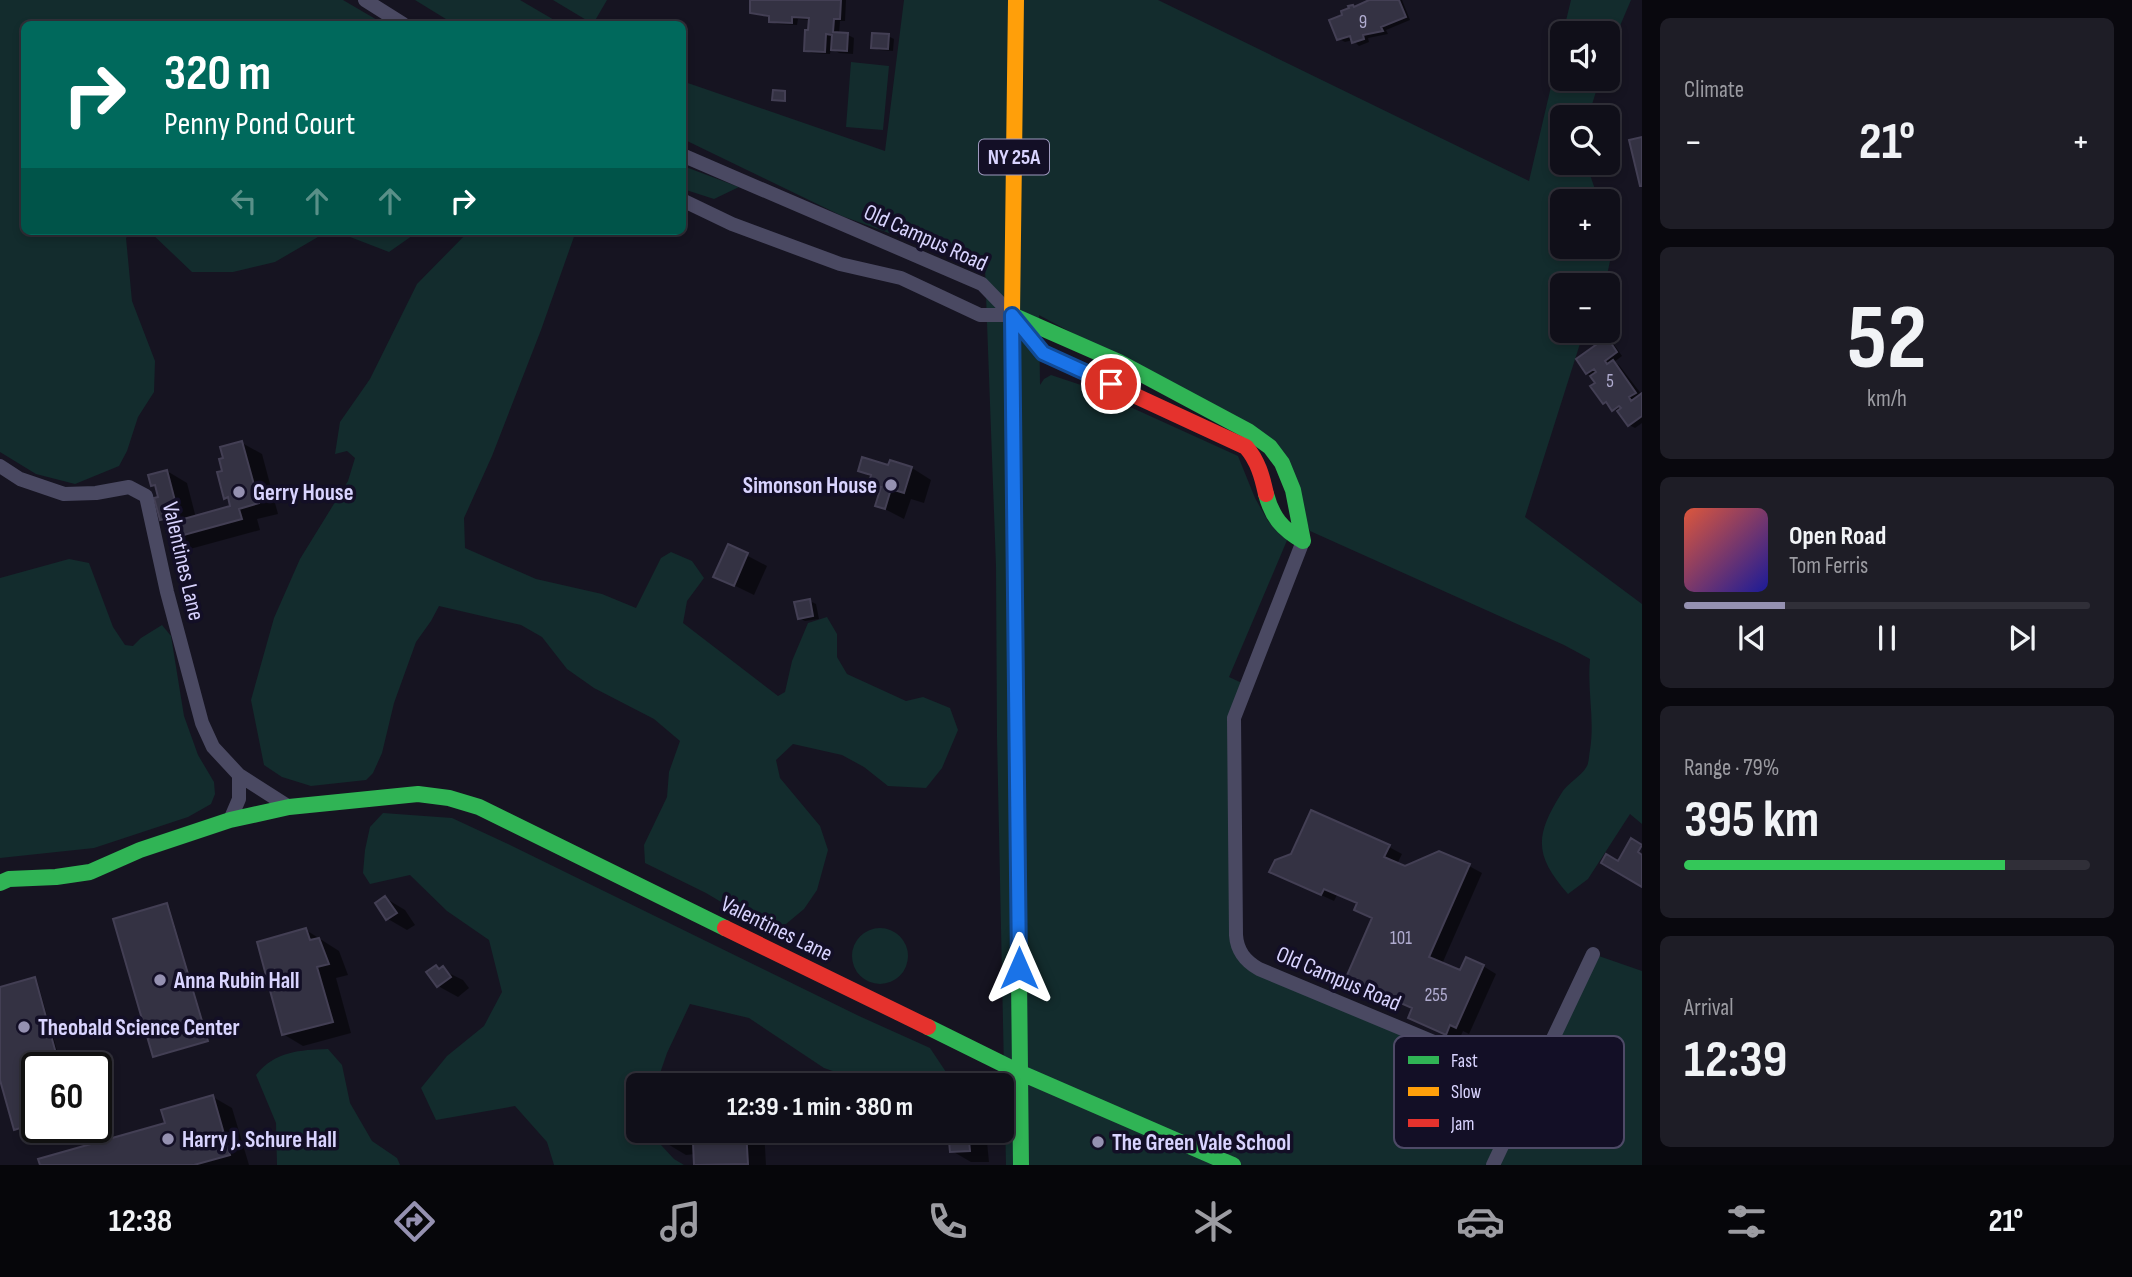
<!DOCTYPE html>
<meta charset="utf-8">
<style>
body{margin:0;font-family:"Sofia Sans Condensed",sans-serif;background:#1e1d26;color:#f1f3f6;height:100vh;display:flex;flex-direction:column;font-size:26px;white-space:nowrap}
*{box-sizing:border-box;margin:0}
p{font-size:23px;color:#9c9ca2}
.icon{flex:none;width:38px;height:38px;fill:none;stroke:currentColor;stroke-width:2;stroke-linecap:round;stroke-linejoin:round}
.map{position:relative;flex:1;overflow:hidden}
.panel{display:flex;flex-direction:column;gap:18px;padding:18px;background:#09080e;width:490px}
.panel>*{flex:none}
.banner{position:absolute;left:21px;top:21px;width:665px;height:214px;border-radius:10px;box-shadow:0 4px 10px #0003,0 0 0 2px #302f38;background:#00695c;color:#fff;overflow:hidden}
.fabs{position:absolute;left:1550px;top:21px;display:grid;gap:14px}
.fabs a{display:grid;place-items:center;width:70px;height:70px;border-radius:10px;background:#100f19;box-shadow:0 4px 10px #0003,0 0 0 2px #302f38;font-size:35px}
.speed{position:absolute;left:21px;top:1052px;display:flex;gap:14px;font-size:35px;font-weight:700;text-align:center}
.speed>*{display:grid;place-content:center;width:91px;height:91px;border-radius:50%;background:#100f19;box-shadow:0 4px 10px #0003,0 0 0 2px #302f38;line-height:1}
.speed .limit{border:4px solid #111;border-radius:10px;background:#fff;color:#111}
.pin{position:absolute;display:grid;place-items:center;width:60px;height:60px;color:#fff;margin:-30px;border:4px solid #fff;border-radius:50%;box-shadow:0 2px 7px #0007}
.me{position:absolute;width:77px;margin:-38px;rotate:0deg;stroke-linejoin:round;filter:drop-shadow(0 0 5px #0008)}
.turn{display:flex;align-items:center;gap:24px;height:147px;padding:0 28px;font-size:32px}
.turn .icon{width:91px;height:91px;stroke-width:2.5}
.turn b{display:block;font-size:49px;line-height:60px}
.lanes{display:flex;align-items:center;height:66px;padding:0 28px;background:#0003;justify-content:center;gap:35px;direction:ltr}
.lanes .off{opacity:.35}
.big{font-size:52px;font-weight:700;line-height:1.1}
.panel .card{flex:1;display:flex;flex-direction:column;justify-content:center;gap:10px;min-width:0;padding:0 24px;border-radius:10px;background:#1e1d26}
.panel .dial{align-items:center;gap:0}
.dial b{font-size:91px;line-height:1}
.song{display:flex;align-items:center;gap:21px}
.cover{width:84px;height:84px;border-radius:10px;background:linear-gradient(135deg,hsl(10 70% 55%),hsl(240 70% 35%))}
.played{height:7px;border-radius:4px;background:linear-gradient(90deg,#9591b1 25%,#302f38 25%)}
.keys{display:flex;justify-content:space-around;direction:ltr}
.heat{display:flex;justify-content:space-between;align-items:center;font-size:38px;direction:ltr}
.charge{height:10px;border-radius:5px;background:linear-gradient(90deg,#34c759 79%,#302f38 0)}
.trip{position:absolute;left:626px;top:1073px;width:388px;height:70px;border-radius:10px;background:#100f19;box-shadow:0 4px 10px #0003,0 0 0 2px #302f38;font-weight:700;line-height:70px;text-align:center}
.tabs{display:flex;height:112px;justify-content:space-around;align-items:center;background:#06060a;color:#9c9ca2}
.tabs .icon{width:49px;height:49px}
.tabs .active{color:#9591b1}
.tabs b{font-size:32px;color:#f1f3f6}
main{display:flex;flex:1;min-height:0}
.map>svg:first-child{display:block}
.green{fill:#132c2d}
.shadow{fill:#0007}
.building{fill:#343243;stroke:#433f54;stroke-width:2}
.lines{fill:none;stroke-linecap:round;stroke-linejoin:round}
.street{stroke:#4a4962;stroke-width:14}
.fast{stroke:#30b455;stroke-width:16}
.slow{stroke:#ff9f0a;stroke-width:16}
.jam{stroke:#e5322d;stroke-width:16}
.route-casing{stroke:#114b97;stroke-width:18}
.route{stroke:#1a73e8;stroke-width:12}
.poi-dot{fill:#9591b1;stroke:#130f26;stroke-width:2.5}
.labels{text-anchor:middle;stroke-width:7;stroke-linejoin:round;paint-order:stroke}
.number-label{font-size:19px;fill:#b0acd0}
.shield{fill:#130f26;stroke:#9e99be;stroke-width:2}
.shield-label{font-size:21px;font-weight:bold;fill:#d9d4ff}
.street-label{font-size:23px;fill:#d9d4ff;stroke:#130f26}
.poi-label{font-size:23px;font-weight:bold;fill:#d9d4ff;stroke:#130f26;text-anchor:start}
.key{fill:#130f26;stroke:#4e4a67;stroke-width:2}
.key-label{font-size:19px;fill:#d9d4ff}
</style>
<main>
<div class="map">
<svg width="1642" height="1165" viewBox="0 0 1642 1165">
<rect width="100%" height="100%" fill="#161421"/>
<path class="green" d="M0,0H343L384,24H24V231H132L126,238L132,301L155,361L154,392L138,417L127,451L119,466L75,484L36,474L0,452Z
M415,0H520L561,24H454Z
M553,0H607L593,24Z
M904,0H1158L1529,181L1563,35V79H1600L1588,117H1563V163H1586L1599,201H1563V247H1608V220L1616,232L1605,285H1563V331H1584L1525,517L1642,604V824L1630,814L1588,879L1568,894C1535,856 1534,837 1561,794C1567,783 1581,777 1587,766C1589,762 1589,755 1590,750C1595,719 1587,691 1590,659L1564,645L1310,531L1276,443L1039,315L1040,385L1044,379L1051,375L1084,386L1238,456L1255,498L1268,521L1288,538L1229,677L1242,683L1229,717L1235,944L1251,966L1528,1085L1490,1165H1006L997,737L996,566L985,268L842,216L683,139L682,81L885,151Z
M1571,0H1631L1608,54V33H1563Z
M851,62L889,66L883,130L846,127Z
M682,166H683L739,187L714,199L683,189Z
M149,231H419L389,252L345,235L318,237L275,262L233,272H192Z
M469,231H576L541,330L492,456L464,518L465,548L536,579L602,594L636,608L661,558L671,552L692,561L704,578L687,601L683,623L778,696L785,692L792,661L808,623L827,617L837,634V657L847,674L906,701L923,697L950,708L958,730L942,768L926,788L888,786L864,767L842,755L793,744L776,760L780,778L820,826L828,850L817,890L804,909L786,924L774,927L748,918L706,893L645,863L644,845L667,797L669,772L680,741L654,719L594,688L567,669L542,637L521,625L439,606L431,621L416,642L394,703L382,753L373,773L366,780L311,786L282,777L264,765L251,700L274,618L300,559L348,481L355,458L347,451L335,454L340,422L370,379L417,284Z
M69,559L89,563L113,627L125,645L133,646L141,638L162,625L171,636L184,716L198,755L214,782L215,794L211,804L188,817L94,848L0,858V578Z
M383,813L452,818L508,844L859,1016L930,1048L950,1078L945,1085H873L824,1068L749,1018L690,1004L667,1053L656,1085H639V1130L648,1131L674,1159L684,1165H554L547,1142L515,1106L436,1120L421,1088L447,1056L484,1026L502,992L489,940L447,911L410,875L370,884L363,873L365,850L370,827Z
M852 956a28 28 0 1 1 56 0a28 28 0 1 1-56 0Z
M1593,954L1642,971V1165H1494Z
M328,1049L342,1065L350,1103L372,1141L397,1158L400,1165H277L276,1123L256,1075C275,1051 300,1050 328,1049Z"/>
<path class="shadow" d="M752,0H846L845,21H840L839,34L848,35L854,38L853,54L839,53L831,48L830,54L811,53L805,50L810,20L798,19L797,25L777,24L771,21V18L752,12Z
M1375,0H1402L1410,20L1386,30L1388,34L1368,38L1369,42L1359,46L1353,40L1345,42L1339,39L1345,16L1343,11Z
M888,36L894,39L893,51L879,50L873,47Z
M1607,340L1613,343L1622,356L1614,362L1619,365L1642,395V423L1635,428L1629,425L1619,413L1604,403L1597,384L1587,373Z
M242,443L262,454L278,514L257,519L260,530L190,549L171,537L167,522L162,519L157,488L152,485L167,471L187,483L196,518L232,508L231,501L225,498L224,472Z
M891,462L912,468L931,480L924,503L911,499L904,519L877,505L882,489L871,482L872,478L860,470L889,467Z
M729,546L767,566L754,595L715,576Z
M810,601L816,604L819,619L805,621L799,618Z
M1389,847L1402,854L1397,864L1405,868L1469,866L1482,873L1442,964L1461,973L1483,966L1496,974L1469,1034L1463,1031L1459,1040L1423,1025L1414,1009L1381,994L1366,1000L1343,988L1374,919L1358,904L1337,895L1334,901L1271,872Z
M385,898L405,910L415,925L407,930L388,919Z
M167,905L169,906L209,1041L157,1057L155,1055Z
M306,930L339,951L348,975L336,978L351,1033L303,1046L283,1034Z
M436,967L463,980L469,988L458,997L438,986Z
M34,979L37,980L62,1068H37V1125L18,1130L16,1129L0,1073V989Z
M213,1097L232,1108L249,1165H42L167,1124Z
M666,1130H764L766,1165H696L695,1154L686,1155L666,1143Z
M968,1131L987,1142L989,1162H971L952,1151Z"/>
<path class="building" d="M750,0H841L840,19H834L833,32L848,33L847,51L831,50L832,35L826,34L825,52L804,51L805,30H808L809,18L792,17V23L769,22V16L750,13Z
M1369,0H1399L1406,17L1381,27L1383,31L1363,35L1364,39L1352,43L1350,36L1337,40L1329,20L1342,15L1341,11L1349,8L1348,6L1353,5L1354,7Z
M872,33L889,34L888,49L871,48Z
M773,90L785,91V101L772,100Z
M1642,137V186H1640L1629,140Z
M1607,337L1617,352L1605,361L1607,364L1613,360L1636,393L1629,397L1631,401L1642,393V416L1628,426L1617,411L1621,408L1619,406L1612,411L1606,402L1603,404L1590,386L1595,383L1590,376L1596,372L1594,369L1586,374L1576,359Z
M242,441L259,503L239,509L242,519L169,539L164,519L160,520L154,498L158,497L155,485L151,486L148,475L167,470L180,520L230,506L228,497L224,499L217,472L222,471L219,459L223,458L220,447Z
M862,457L888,465L890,460L912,467L904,493L891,489L885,509L875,506L881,487L869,483L871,475L858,471Z
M728,544L748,553L734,586L713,577Z
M810,599L813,616L798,619L794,602Z
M1311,810L1390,845L1384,857L1405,866L1439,851L1470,864L1429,957L1460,970L1466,957L1484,965L1456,1028L1450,1025L1446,1035L1408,1018L1412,1008L1367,988L1352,993L1341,989L1372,918L1354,910L1357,903L1324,889L1321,895L1269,872L1275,860L1291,854Z
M1631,838L1642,845L1638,852L1642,855V887L1601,863L1606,854L1618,861Z
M385,896L397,913L386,920L375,903Z
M167,903L208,1041L153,1057L113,919Z
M306,928L310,940L319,938L329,964L317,967L333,1022L282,1035L257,942Z
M436,965L439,969L443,966L451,977L437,987L426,972Z
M35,977L60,1068H37V1123L14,1130L0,1080V987Z
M213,1095L230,1155L194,1165H40L38,1159L165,1123L161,1110Z
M664,1130H746L748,1164L694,1165L693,1143L665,1144Z
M968,1130L970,1151L950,1152L948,1131Z"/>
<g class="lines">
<path class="street" d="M365,0L403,24
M682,155L982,284L1012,315
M682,200L732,224L840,264L901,278L980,315H1012
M0,466L20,479L64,494L96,493L129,487L146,496L167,592L202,723L213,747L239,775L289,807
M1303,541L1234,718L1236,935C1237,951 1245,961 1259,969L1532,1083
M230,820L239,799V775
M1493,1165L1593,954"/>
<path class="fast" d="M1012,315L1119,362L1248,431L1270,447L1282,463L1293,490L1303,541C1282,529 1272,517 1266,494
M1013,414L1021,1165
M0,883L9,879L56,877L90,872L140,850L230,820L289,807L418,794L449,798L479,807L725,928
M928,1027L1019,1072L1233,1165"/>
<path class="slow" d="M1013,414L1012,315L1016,0"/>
<path class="jam" d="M1012,315L1043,353L1246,447C1258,461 1262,476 1266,494
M725,928L928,1027"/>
</g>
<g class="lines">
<g class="route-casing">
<path id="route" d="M1019,968L1012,315L1043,353L1111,384"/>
</g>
<use href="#route" class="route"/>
</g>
<g class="poi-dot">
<circle cx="891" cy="485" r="7"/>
<circle cx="239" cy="492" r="7"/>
<circle cx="160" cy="980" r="7"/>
<circle cx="24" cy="1027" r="7"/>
<circle cx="168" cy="1139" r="7"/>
<circle cx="1098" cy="1142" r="7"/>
</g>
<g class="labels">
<g class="number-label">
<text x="1363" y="28">9</text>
<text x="1610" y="387">5</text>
<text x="1401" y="944">101</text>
<text x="1436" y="1001">255</text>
</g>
<rect class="shield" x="979" y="139.5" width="70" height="35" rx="5"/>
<g class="shield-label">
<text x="1014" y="164">NY 25A</text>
</g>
<g class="street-label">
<text transform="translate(926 237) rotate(24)" y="8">Old Campus Road</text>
<text transform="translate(184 561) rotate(77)" y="8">Valentines Lane</text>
<text transform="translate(777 928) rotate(26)" y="8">Valentines Lane</text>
<text transform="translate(1339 978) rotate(23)" y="8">Old Campus Road</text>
</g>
<g class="poi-label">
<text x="877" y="493" text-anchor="end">Simonson House</text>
<text x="253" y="500">Gerry House</text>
<text x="174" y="988">Anna Rubin Hall</text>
<text x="38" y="1035">Theobald Science Center</text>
<text x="182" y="1147">Harry J. Schure Hall</text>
<text x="1112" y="1150">The Green Vale School</text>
</g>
</g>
<rect x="1394" y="1036" width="230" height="112" rx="10" class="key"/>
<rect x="1408" y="1056" width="31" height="8" fill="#30b455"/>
<rect x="1408" y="1087" width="31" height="9" fill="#ff9f0a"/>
<rect x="1408" y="1119" width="31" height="8" fill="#e5322d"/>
<g class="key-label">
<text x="1451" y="1067">Fast</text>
<text x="1451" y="1098">Slow</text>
<text x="1451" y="1130">Jam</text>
</g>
</svg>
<div class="fabs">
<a><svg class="icon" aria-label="sound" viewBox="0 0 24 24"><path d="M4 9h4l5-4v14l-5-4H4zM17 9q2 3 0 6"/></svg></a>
<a><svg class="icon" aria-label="search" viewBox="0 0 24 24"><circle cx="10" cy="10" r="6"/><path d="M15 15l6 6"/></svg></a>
<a>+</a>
<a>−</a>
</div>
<div class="speed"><div class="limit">60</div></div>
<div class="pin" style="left:1111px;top:384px;background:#d93025"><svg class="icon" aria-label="arrive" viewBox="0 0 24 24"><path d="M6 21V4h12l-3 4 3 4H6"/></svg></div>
<svg class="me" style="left:1019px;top:968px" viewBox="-20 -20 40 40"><path d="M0-17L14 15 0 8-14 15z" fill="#1a73e8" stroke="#fff" stroke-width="4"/></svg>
<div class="trip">12:39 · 1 min · 380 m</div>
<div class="banner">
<div class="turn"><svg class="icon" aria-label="right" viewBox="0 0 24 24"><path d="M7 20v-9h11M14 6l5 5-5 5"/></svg><div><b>320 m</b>Penny Pond Court</div></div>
<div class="lanes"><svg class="icon off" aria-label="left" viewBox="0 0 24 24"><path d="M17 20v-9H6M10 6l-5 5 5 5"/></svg><svg class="icon off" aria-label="ahead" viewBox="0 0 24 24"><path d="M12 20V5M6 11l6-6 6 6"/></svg><svg class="icon off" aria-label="ahead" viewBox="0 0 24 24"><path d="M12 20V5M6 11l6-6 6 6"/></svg><svg class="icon" aria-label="right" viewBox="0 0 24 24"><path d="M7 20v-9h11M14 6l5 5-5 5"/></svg></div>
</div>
</div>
<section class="panel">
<div class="card"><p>Climate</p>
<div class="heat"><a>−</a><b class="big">21°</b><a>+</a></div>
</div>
<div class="card dial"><b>52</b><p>km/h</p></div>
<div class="card">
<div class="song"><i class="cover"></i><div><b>Open Road</b><p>Tom Ferris</p></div></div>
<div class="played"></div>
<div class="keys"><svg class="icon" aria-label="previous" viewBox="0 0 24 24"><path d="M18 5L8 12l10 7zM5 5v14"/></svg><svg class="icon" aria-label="pause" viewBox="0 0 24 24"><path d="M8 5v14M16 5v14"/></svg><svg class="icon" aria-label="next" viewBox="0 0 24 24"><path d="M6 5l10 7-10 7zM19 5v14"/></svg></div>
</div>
<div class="card"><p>Range · 79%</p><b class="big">395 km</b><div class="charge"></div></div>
<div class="card"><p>Arrival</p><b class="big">12:39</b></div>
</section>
</main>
<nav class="tabs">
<b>12:38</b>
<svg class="icon active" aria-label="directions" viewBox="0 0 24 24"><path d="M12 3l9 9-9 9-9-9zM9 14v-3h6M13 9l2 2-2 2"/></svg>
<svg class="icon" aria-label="music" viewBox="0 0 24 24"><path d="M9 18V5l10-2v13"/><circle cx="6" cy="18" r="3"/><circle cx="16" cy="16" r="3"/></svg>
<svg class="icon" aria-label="phone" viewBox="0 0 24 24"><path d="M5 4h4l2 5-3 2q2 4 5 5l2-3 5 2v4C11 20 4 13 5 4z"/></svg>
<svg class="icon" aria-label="climate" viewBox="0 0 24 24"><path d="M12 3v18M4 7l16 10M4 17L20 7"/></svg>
<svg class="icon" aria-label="car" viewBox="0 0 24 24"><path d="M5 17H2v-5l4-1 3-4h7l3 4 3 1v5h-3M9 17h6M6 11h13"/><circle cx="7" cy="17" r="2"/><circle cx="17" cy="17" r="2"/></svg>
<svg class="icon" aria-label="filters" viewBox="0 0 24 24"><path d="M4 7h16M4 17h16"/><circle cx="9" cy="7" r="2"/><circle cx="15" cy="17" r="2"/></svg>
<b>21°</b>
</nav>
